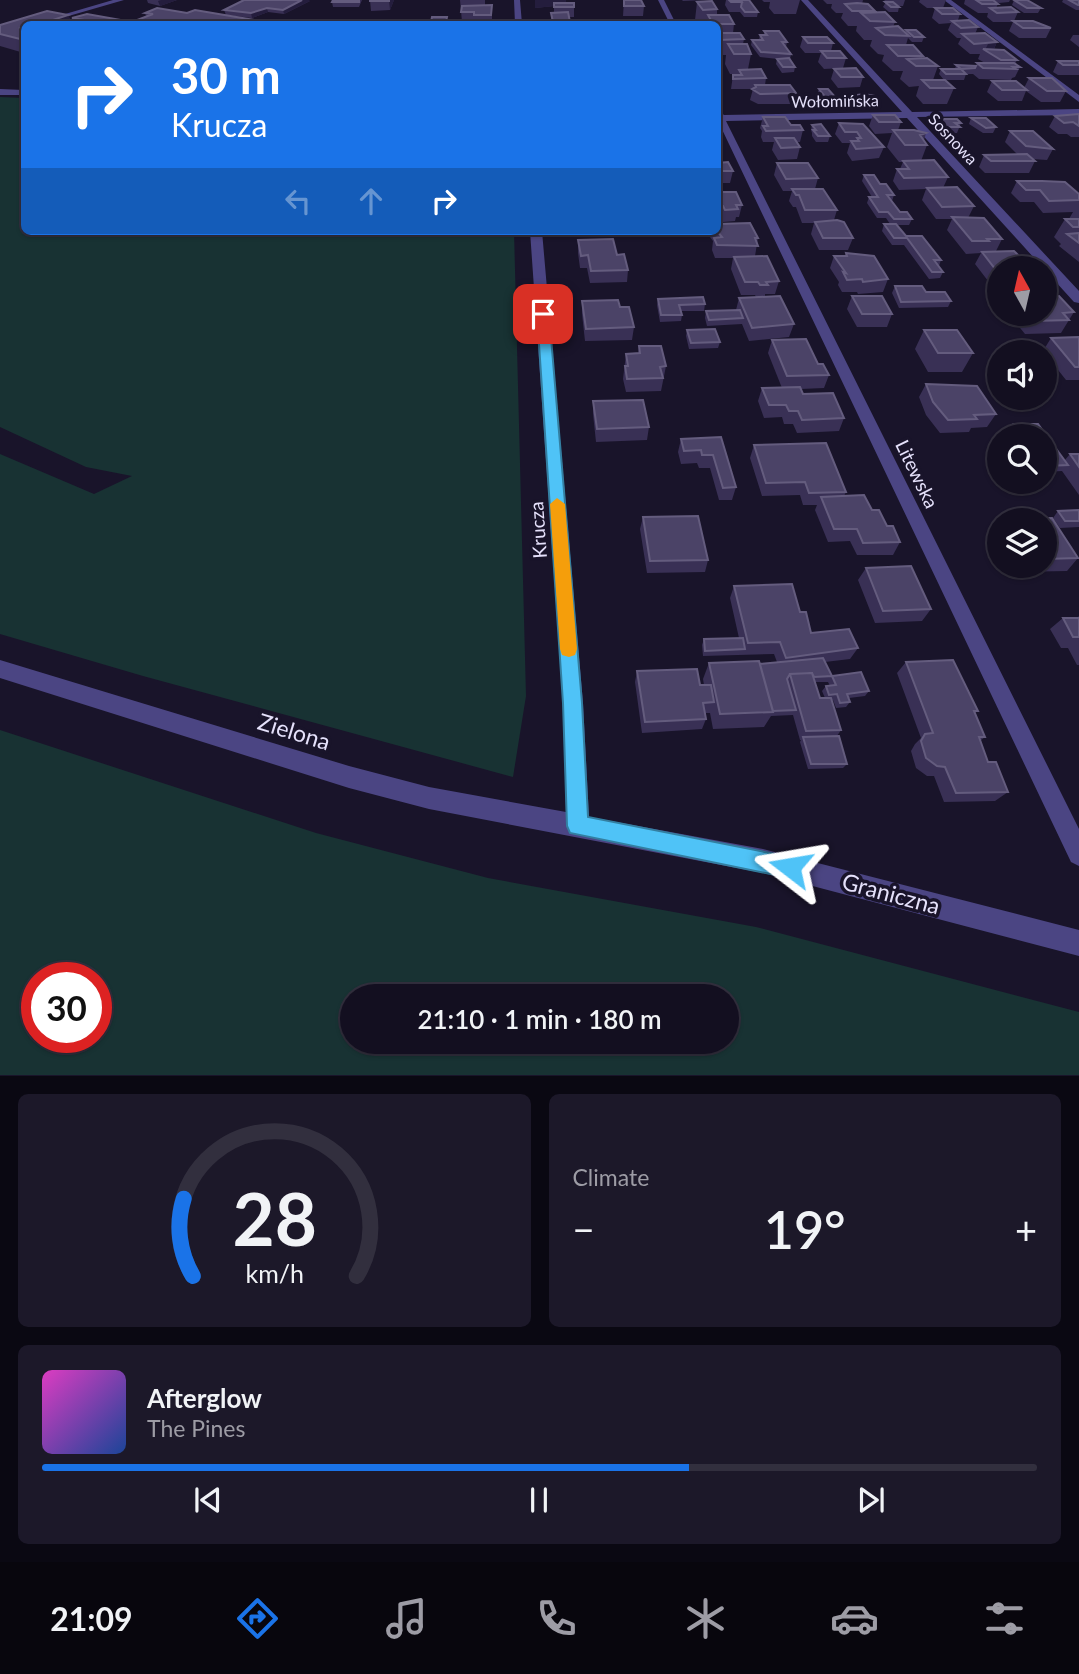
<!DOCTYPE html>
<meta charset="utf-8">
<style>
body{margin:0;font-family:Lato,sans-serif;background:#1c1829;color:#f1f3f6;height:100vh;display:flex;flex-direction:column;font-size:26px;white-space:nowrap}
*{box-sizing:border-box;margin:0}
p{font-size:23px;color:#9d9ca5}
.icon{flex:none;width:38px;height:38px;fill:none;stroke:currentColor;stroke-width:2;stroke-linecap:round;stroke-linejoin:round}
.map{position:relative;height:1076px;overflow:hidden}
.side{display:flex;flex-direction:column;gap:18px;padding:18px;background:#0a0812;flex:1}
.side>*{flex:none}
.guide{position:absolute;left:21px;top:21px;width:700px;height:214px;border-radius:10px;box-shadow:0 2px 5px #0004,0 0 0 2px #322f3e;background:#1a73e8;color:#fff;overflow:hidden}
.needle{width:46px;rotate:352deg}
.tools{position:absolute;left:987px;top:256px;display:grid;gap:14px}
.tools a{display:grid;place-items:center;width:70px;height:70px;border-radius:50%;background:#130f20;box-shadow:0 2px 5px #0004,0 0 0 2px #322f3e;font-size:35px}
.speed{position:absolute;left:21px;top:962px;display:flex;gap:14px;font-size:35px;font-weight:700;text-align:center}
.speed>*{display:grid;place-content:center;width:91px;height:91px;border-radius:50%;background:#130f20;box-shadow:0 2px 5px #0004,0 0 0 2px #322f3e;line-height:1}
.speed .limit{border:10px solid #d22;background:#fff;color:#111}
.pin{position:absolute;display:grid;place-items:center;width:60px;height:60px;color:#fff;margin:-30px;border-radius:14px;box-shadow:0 4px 10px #0006}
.me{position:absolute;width:77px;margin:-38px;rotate:284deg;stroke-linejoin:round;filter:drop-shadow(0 0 5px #0008)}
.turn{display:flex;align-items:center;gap:24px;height:147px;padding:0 35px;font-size:32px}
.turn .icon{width:91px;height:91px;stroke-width:2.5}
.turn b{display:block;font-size:49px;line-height:60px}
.lanes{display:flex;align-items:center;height:66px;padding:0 35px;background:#0003;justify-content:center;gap:35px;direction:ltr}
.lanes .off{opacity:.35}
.big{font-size:52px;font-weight:600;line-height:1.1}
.side .widget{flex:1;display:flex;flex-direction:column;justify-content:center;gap:10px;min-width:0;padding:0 24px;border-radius:10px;background:#1c1829}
.side .dial{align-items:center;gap:0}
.dial svg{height:182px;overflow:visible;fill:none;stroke:#322f3e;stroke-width:7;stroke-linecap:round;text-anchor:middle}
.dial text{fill:#f1f3f6;stroke:none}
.song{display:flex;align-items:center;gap:21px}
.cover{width:84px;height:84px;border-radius:10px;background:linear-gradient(135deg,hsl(310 70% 55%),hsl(220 70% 35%))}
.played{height:7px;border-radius:4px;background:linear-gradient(90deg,#1a73e8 65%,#322f3e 65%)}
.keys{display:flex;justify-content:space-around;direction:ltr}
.heat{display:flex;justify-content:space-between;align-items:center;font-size:38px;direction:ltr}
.side .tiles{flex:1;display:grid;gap:18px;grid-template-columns:1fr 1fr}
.widget:last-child{grid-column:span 2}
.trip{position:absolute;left:340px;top:984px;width:399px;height:70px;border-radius:35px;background:#130f20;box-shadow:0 2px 5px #0004,0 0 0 2px #322f3e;font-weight:600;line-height:70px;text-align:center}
.tab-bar{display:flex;height:112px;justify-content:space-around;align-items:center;background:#08060d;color:#9d9ca5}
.tab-bar .icon{width:49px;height:49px}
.tab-bar .active{color:#1a73e8}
.tab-bar b{font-size:32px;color:#f1f3f6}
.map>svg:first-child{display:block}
.green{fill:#183233;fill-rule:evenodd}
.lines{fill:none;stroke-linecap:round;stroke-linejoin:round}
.minor{fill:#4b4583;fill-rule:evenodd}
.wall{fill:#393055;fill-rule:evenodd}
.shaded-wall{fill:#241d3d}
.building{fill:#4b4367;stroke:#645c7e;stroke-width:2}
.route{fill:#4fc3f7;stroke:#337fa1;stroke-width:2}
.slow{fill:#f59e0b}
.labels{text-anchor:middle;stroke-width:7;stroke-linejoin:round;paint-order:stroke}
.far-street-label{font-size:16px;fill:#e5e1fb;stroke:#19142a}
.street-label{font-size:19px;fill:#e5e1fb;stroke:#19142a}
.near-street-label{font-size:23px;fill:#e5e1fb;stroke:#19142a}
</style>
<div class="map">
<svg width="1079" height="1076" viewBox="0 0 1079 1076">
<rect width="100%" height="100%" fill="#19142a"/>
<path class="green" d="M0,97L24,98V231H514L526,696L513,777L143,676L0,634V454L94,494L132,476L86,467L0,427Z
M0,730L316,833L488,878L756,927L1079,1012V1075H0ZM37,978H96V1038H37ZM352,996H726V1041H352Z"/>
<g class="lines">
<path class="minor" d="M113,0H124L41,24H31Z
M514,0H520L522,24H515Z
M658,0H664L676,24H670Z
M801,0H808L912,112L1079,109V115L917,117L1079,291V303L1074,302L907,118L726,121L1079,829V866L1071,862L718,121V110L724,115L902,112Z
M944,0H951L1079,95V102Z
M0,89L24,90V95H0Z
M530,231H542L583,703L589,817L763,849L1079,930V956L763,873L429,809L349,788L0,678V660L349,766L429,787L566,812L563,703Z"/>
</g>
<path class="wall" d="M147,0H177L160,6L148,3Z
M362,0L359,7H333L332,2Z
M370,0H394L390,10L371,11Z
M460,0H485V5H492V24H474V21L462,22Z
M535,0H566L565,3L574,7V17H569L570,24H551V13H554V6L535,8Z
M624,0L644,6L643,16H623Z
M682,0H705L683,1Z
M726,0H749L758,12L757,17H744L740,12H729L725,5Z
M762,0H800L796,14H774L769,8L770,2H764Z
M823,0H863L862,4L875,11V13L895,22L893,27L905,33L906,30L924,37L922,42H912L908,38L906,45L923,56L922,58L938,66L933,80H944L939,74L941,69H955L956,65L976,66L977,63H985L978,59L980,54H970L958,44L961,38H957L948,30L951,23L939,24L932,18L935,8L960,14L958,20L978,27L975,34L997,42L994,49L1017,60L1015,64L1020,67L1015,77L1012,78L1011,80L979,79L973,74H966L964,80H945L954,88L947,104H923L916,96L919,86L909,87L900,79L903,71H893L882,61L884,55L878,54L870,46L872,40H864L856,31L857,26H848L841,18L843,13H836L831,8L832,4H827Z
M884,0H905L903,6H898L899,7L898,12H889L883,7L886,2Z
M920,0H946L943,8H927L919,2Z
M965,0H1010L1009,2L999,3L993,0L998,4L996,8L1018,12L1014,21L1051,28L1046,38H1019L1009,31L1013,22H993L987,17L988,13H978L964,4Z
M1014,0L1041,8L1038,13H1024L1012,5Z
M1063,0H1079V10H1076L1062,2Z
M310,1L284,14L268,12L252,18L226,15L224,10Z
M697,2L717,9V15L734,24L733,33L744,39L743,44L751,54L748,69L766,78L765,85L796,93L794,104H758L750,100L753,89H731L733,75H737L738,74H730L725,64L726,55H718V24H698L695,20Z
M145,13L255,24H85L74,23L72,18L132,22L146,16Z
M68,15L72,24H24V53L0,46V25Z
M431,22H447V24H431Z
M764,31L787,42L786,47L791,54L790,60L795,67L794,72L782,73L776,64L777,59H778L760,57L751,45L752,40H759L760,35H764Z
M1073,35H1079V47L1070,40Z
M803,37L833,43L831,51L846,58L843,68L824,69L818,62L821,53H805L800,47Z
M1058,61H1079V75H1058L1053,72Z
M834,69L863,77L860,87L838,88L831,79Z
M1029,78L1066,91L1060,102H1041L1026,91L1022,101H998L987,92L992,81L1024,88Z
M819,89L836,98L834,104H826L817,95Z
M850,96L879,101L877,107H853L849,102Z
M1079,114V137H1071L1067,134H1058L1049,127L1055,116Z
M873,115L901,122L898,130L926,133L924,140L927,145L921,161L948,177L943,188L974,206L968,218L1002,239L996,251L999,268V290H995L975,264L981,253L966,254L947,230L952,219H936L922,200L926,189L899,190L893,181L897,169H900L903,162H899L887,147L892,133L875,134L869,126Z
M763,117L803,130L800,142H796L800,147L797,159L778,160L772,150L774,142H763L761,137L762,131L760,128Z
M971,118L996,127L993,133H983L969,124Z
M939,119L961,123L957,133H944L936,124Z
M839,123L863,124L884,147L879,158L852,161L847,153L850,143H842L835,134Z
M812,125L830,136L828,142H816L812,136V133L811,130Z
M1010,131L1053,149L1047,160L1032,159L1035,161L1029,173H985L979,167L984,155L1017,154L1005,142Z
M718,163L733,171L730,183H718Z
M777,163L818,178L815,189L837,210L834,220L853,238L848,250H819L811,234L814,223H802L796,207H793L789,201L792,191H783L774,175Z
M864,175L880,184L894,195L892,201L900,212L912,219L909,225H897L906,236L941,260L939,266L943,272L940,278L929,279L904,245H892L882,231L884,224H890L886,218H877L867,203L869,197H872L862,181Z
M1017,181L1079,194V262L1059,246L1061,244L1054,237L1065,219H1069L1073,212L1043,213L1034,202H1020L1011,193Z
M718,192L742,205L739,217H736L735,221L723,222L721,218H718Z
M711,231H718L758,238L755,256L779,281L775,294H765V297L794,324L789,337L749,341L742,324L707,326L705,318L706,311L736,310L739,298L756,297L755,295H741L731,269L733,258H715L712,250L713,241L710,237Z
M578,240L617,255L628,270L627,282L590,283L587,268H580L578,253Z
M846,253L888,279L883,292L858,294L857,292H842L838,285L839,282L830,268L834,256H845Z
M895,286L926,292L951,301L948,307L899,308L892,293Z
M852,296L892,314L887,327H857L847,309Z
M1048,296L1074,312L1069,320L1061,333L1025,334L1008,313H1045Z
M658,299L705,304L704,311H681L682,315L681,321L660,322L657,305Z
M582,301L620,307L634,327L632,340L585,341L582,314Z
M687,330L720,342L718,348L689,349L686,336Z
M924,330L973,353L962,372H928L915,349Z
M1079,337V380H1066L1043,351L1051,338Z
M772,340L818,364L829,375L824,388L801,389L803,394L844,418L839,431L797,433L793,424H784L782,417L764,418L758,401L762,388H782L768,353Z
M639,346L666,366L661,391L626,392L623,379L626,354L638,353Z
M926,384L996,414L987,427L971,428L969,432L940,433L926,415L919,397Z
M593,401L649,427L647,440L596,442L593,414Z
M1014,424H1038L1064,461L1070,454H1079V495L1062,471L1045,472V436H1013L1009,431Z
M721,437L736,487L732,500H719L710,468H699L697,463L681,464L678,452L681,439Z
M754,445L846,492L844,496L872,510L887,526L900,542L893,555H857L850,541L828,542L815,510L817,505H803L800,495L762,496L750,458Z
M1079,510V527L1060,528L1053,518L1058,511Z
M643,517L708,560L705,572L647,573L640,529Z
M1045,520L1078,558L1067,571L1015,572L1012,565H1045Z
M999,524V543L993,532Z
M866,568L931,609L922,621L875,623L858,580Z
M734,586L800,612L811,633L858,648L850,659L825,662L832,676L869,691L865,696L849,698L850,702L846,707L836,708L833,700H832L841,730L837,736L847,764L843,768L808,769L800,742L801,740H800L793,715L771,716L764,727L713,729L710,713H705L706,719L702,729L642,733L635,682L637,671L700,685H704L703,679L709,663L760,664L777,662L774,654L703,656L702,645L704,639L739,638L730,598ZM815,682H828L830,686H826L822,691L825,698H820Z
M1079,616V665H1077L1068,648H1061L1050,629L1063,618H1077Z
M906,662L978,711L975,713L985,737L980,741L988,762L1008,792L995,801L944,802L934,776H927L916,768L911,751L915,744L921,738L897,673Z"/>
<path class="shaded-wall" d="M161,0H177L160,6L158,1Z
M302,0H309L310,1L284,14L283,10Z
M389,0H394L390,10L389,1Z
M535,0H566L565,5L535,8Z
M267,8L268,12L252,18L251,13Z
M68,15L72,24H39Z
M997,42L992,53L985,50L988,44Z"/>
<path class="building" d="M244,0H302L283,10L267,8L251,13L224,10Z
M333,0H359V2H332Z
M370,0H389V1H370Z
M624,0H641L644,6H624Z
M729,0H741L742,2H731Z
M741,0H749L758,12H745L741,7L742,2Z
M976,0H993L998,4H982Z
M1014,0H1027L1041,8H1027Z
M1069,0H1079V5H1078Z
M712,1L717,9L703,10L697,2Z
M885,2H893L899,7H891Z
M554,3H574V7H554Z
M857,3L868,4L875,11H852L845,4Z
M492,5L491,15H474V12H461L462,6Z
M1011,7L1018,12L997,13L990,8Z
M157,8L187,13L195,10L254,20L250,24H253H109L72,18L87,14L132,22L153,14L145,13Z
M935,8H953L960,14H942Z
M47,11L68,15L41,24H24V27L19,28L24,29V40L0,34V25Z
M568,12L570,22H553L551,13Z
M885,12L895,22L870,21L861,13Z
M708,15H729L734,24H713Z
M432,17H447L446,22H431Z
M969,20L978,27L961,28L952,21Z
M1013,21H1033L1051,28H1023Z
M898,26L909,36L885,35L876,28Z
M906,30H916L924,37H914Z
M764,31H779L787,42H782L791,54L761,52L752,40H763L760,35H767Z
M718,33H740L744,39L719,40Z
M985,33L997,42L974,44L962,34Z
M803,37H827L833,43H808Z
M728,44H747L751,54H734Z
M887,45H913L923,56H898Z
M983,49L1004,50L1017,60H1001Z
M821,51H840L846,58H827Z
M789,58L795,67H783L777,59Z
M927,58L938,66H916L907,59Z
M1058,61H1079V65H1063Z
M977,63H1014L1020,67H1013L1016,69L983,68Z
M956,65L976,66L975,68L961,69Z
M856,68L863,77H841L834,69Z
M761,69L766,78L733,79V75H742L739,70Z
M941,69H961L966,74H946Z
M1029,78H1052L1066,91H1047Z
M922,80H945L954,88H930Z
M992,81H1016L1027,90H1002Z
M755,85H790L796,93L760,94L752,89L756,87Z
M819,89H828L836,98L827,99Z
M864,94L875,96L879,101H854L850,96Z
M1079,114V126L1073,122L1064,123L1055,116Z
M873,115H895L901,122H879Z
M763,117H785L791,125H800L803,130L766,131L763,126H768Z
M971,118H986L996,127L986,128Z
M939,119H957L961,123H955L960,127H947Z
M839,123L863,124L884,147L856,149L851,141H859L857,138H861L857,132H845Z
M821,124L830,136H818L813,130H816L812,125Z
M893,130H914L926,133L920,135L927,145H905Z
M1010,131H1033L1053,149L1026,146Z
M775,138H794L800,147L781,148Z
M1027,154L1035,161H991L984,155Z
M934,160L948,177L904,178L897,169H909L903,161Z
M728,162L733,171H718V163Z
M777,163H808L818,178L786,179Z
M864,175H874L880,184H886L894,195H887L900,212H907L912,219H894L888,212H879L869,197H878Z
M1017,181H1042L1065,182L1079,194V200L1049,201L1040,190H1026Z
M957,187L974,206L942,207L927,188Z
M792,189H823L837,210H805L799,195H796Z
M718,192H736L742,205H736L738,209L725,210L723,206H718Z
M952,217L984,218L1002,239H987L989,241H972Z
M1065,219H1079V227H1073Z
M837,220L844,222L853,238H823L815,222Z
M750,223L758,238H755L758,246L717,245L714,238L722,237L717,231L718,224Z
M884,224H896L906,236H922L941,260H934L943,272H932L907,238H894Z
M1079,233V243L1067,234Z
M613,239L617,255L624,254L628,270L591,271L588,255L581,256L578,240Z
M1014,251L1031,268H999V274L982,252Z
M846,253L874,256L888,279L863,282L862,279L847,280L843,272L846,273L834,256H847Z
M767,256L779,281L766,282L768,285H760L758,282H745L734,257Z
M895,286H922L926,292H945L951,301L901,302Z
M1045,292L1048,296H1059L1074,312L1063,313L1069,320L1033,321L1026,313H1045Z
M780,296L794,324L752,328L739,298Z
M852,296H882L892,314H862Z
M703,297L705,304L679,305L682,315H661L658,299Z
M618,300L620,307H629L634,327L586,329L582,301Z
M740,310L743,318L709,320L706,311Z
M715,329L720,342L691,343L687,330Z
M924,330H957L973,353H938Z
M1079,337V367H1075L1051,338Z
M806,339L818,364H823L829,375L787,376L772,340Z
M639,346H661L666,366L660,367L663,378L627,379L625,366H628L626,354L640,353Z
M926,384L977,386L996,414L974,415L977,419L948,420L933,402Z
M800,387L803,394L833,393L844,418L802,420L798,411H789L786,405H769L762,388Z
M643,400L649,427L597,429L593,401Z
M1014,424H1038L1068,465L1045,466V436H1022Z
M721,437L736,487L723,488L713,455H702L701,450L684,451L681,439Z
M826,443L846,492L809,493L805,482L766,483L754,445Z
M1070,454H1079V467Z
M864,495L872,510H879L887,526H893L900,542L863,543L857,529H834L821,497Z
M1079,510V521H1065L1058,511Z
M698,516L708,560L650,561L643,517Z
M1052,518L1078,558L1045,559V520H1007Z
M911,566L931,609L883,611L866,568Z
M792,584L800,612H806L811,633L849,629L858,648L786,658L780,642L748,643L734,586Z
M1063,618H1079V637H1073Z
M743,638L745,649L705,651L704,639Z
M823,658L832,676L814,677L812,673L790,674L787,679L796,710L773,711L760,664Z
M953,660L978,711H974L985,737H979L988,762H996L1008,792L956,793L945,767L937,766L926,758L921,741L925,734L933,733L906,662Z
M759,661L773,712L720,714L709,663Z
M697,669L700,685H711L714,702L703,703L706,719L645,722L637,671Z
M861,672L869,691L847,694L850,702L840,703L837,694L829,695L826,686L836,685L832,676Z
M812,673L820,698H831L841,730L806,731L790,674Z
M839,736L847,764H811L803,737Z"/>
<path class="route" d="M543,311L549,314L582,703L588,817L790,857L798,860L801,867L798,875L790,878L570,833L567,826L563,703L537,314Z"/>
<path class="slow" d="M557,498L565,504L577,649L575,655L569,657L562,655L560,649L550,504Z"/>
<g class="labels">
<g class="far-street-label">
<text transform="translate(835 101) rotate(-1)" y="6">Wołomińska</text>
<text transform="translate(953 139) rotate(47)" y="6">Sosnowa</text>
</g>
<g class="street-label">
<text transform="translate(917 474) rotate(64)" y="7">Litewska</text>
<text transform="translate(538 530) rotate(-94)" y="7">Krucza</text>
</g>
<g class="near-street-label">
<text transform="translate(294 732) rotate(17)" y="8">Zielona</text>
<text transform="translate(891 894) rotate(15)" y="8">Graniczna</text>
</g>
</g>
</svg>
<div class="tools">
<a><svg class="needle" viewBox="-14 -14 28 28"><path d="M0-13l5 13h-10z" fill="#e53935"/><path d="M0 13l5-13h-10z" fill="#9d9ca5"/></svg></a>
<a><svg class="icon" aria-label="sound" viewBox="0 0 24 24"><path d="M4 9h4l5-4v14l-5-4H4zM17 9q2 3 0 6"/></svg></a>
<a><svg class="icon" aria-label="search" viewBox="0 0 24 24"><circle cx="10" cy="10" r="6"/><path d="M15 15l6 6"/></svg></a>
<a><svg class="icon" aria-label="layers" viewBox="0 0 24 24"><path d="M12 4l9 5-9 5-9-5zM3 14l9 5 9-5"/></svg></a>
</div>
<div class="speed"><div class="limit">30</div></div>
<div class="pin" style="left:543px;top:314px;background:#d93025"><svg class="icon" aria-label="arrive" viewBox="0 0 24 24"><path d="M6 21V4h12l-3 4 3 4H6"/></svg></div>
<svg class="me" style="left:790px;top:867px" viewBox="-20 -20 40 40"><path d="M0-17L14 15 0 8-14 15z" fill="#4fc3f7" stroke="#fff" stroke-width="4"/></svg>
<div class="trip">21:10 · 1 min · 180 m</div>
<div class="guide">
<div class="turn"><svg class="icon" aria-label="right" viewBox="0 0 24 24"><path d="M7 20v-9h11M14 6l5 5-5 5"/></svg><div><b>30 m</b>Krucza</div></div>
<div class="lanes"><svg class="icon off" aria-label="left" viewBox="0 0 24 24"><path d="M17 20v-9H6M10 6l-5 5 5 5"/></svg><svg class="icon off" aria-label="ahead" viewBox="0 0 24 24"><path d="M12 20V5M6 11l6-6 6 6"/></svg><svg class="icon" aria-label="right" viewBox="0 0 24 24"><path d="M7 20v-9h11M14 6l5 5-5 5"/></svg></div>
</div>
</div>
<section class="side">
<div class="tiles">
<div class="widget dial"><svg viewBox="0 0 100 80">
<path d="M14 69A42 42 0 1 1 86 69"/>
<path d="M14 69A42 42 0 0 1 10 35" stroke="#1a73e8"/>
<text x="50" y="56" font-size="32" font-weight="700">28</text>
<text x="50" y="72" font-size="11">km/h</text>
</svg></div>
<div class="widget"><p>Climate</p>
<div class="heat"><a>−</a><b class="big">19°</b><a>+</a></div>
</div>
<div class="widget">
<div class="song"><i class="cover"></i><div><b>Afterglow</b><p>The Pines</p></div></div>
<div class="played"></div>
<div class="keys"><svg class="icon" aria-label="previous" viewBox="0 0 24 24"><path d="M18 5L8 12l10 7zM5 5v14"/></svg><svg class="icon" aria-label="pause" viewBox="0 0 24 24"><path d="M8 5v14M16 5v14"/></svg><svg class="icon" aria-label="next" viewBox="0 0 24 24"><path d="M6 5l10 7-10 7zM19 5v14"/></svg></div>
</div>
</div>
</section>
<nav class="tab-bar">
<b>21:09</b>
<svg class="icon active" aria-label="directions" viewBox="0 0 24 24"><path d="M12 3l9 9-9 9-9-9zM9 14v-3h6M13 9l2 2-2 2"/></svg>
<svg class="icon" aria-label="music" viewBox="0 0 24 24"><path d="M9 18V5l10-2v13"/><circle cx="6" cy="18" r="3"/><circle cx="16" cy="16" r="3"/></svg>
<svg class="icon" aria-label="phone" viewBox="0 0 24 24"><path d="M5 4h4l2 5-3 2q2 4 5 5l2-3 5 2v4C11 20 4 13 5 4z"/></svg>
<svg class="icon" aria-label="climate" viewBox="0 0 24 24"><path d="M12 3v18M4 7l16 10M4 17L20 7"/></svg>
<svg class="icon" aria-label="car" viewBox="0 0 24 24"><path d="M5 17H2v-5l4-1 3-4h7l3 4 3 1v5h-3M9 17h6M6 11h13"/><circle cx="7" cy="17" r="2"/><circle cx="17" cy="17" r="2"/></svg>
<svg class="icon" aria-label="filters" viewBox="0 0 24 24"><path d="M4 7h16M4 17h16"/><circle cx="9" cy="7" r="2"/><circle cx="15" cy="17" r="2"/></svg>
</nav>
